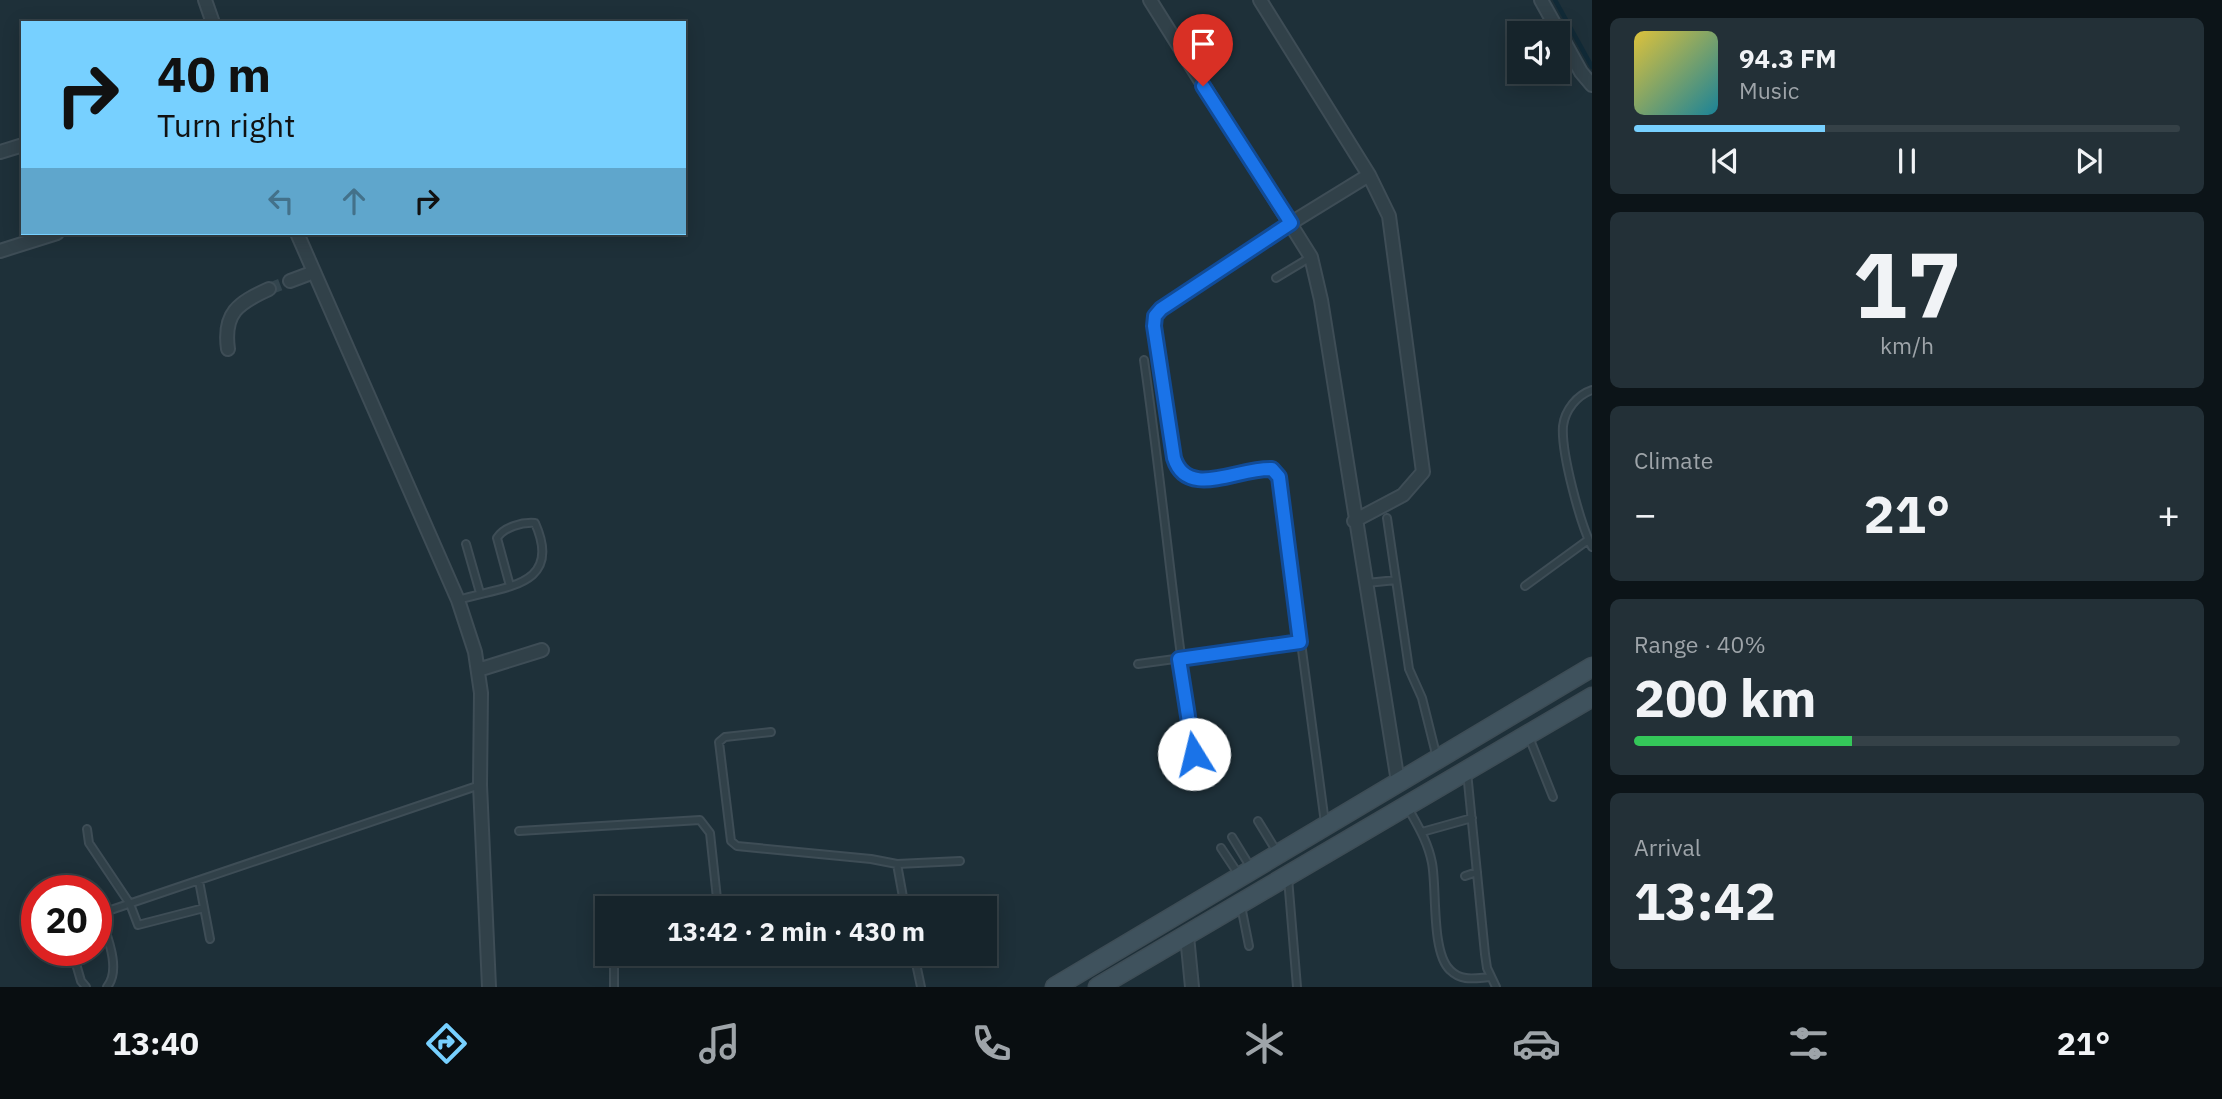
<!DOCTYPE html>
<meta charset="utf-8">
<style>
body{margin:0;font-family:"IBM Plex Sans",sans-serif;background:#233037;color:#f1f3f6;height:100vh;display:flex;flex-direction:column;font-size:26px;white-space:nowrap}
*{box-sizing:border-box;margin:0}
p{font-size:23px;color:#9ea4a9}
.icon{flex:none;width:38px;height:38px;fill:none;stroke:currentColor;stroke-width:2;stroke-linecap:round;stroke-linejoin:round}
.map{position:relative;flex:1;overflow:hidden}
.details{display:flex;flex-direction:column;gap:18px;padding:18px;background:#0c1418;width:630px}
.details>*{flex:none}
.hud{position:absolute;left:21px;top:21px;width:665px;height:214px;border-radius:0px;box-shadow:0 4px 18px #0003,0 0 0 2px #354147;background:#77d0ff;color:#111;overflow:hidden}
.buttons{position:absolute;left:1507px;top:21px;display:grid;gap:14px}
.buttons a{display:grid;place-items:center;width:63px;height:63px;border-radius:0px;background:#16242b;box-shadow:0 4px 18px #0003,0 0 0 2px #354147;font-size:35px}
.speed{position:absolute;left:21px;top:875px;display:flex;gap:14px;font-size:35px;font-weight:700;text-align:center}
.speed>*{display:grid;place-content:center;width:91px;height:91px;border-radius:50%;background:#16242b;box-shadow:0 4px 18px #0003,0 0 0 2px #354147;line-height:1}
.speed .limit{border:10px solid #d22;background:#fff;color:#111}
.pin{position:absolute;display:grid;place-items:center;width:60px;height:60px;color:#fff;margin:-72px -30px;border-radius:50% 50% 50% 0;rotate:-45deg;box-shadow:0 0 7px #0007}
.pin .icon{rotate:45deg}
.me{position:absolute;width:77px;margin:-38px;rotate:351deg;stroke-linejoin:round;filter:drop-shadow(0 0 5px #0008)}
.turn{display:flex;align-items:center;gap:24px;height:147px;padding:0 21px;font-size:32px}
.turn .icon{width:91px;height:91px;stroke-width:2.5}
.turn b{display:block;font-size:49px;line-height:60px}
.lanes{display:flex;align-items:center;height:66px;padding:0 21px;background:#0003;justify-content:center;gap:35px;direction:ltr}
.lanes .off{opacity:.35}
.big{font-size:52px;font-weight:700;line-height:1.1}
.details .tile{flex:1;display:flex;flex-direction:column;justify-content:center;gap:10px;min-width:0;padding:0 24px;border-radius:10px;background:#233037}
.details .dial{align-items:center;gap:0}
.dial b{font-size:91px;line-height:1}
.song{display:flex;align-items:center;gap:21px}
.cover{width:84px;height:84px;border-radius:10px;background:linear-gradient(135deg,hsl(50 70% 55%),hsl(190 70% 35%))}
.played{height:7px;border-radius:4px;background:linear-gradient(90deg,#77d0ff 35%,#354147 35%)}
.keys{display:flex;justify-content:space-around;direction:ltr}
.heat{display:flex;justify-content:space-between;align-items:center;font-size:38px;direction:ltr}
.charge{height:10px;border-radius:5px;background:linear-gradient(90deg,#34c759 40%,#354147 0)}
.trip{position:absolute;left:595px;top:896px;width:402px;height:70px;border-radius:0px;background:#16242b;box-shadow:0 4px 18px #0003,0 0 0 2px #354147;font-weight:700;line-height:70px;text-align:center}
.menu{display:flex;height:112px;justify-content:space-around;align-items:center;background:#090e11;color:#9ea4a9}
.menu .icon{width:49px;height:49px}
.menu .active{color:#77d0ff}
.menu b{font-size:32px;color:#f1f3f6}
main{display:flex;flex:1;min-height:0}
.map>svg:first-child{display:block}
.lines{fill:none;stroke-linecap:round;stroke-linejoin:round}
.stream{stroke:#112a37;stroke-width:4.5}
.street-tunnel{stroke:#33454e;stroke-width:12;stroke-dasharray:12 6;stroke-linecap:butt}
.lane-casing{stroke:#3e4d56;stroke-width:10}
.street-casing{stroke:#3e4d56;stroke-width:16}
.secondary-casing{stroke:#3e4d56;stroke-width:21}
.lane{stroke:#314149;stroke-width:6}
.street{stroke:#314149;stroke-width:12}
.secondary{stroke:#3f525d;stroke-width:18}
.route-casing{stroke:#114b97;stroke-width:18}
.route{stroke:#1a73e8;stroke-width:12}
</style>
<main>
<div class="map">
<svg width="1592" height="987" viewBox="0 0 1592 987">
<rect width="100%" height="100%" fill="#1e3039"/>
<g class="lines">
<path class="stream" d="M1555,0L1592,67"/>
<path class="street-tunnel" d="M269,289L290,281"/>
<g class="lane-casing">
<path id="lane" d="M1289,224L1161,309L1155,315L1154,326L1178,472C1202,492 1243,468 1272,469L1279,477L1325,823
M1276,278L1311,257
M1144,360C1164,499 1176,639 1198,778
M1592,390C1577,395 1565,410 1563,426C1561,453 1580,523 1592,547
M1387,518L1409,669L1422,698L1437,758
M466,544L480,593
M1367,583L1396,580
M1525,586L1588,540
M458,600C502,586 564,588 535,523C522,522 504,527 497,538L510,586
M1138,664L1300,642
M771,732L725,737L719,742L731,841L737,846L871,859L897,864L905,908
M1529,737L1553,797
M1467,772L1485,954L1487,968L1496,987
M1408,808C1418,826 1428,842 1432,863C1437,889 1431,952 1450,970C1462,982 1475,978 1491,977
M1258,821L1277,852
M87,829L89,843L130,904L138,925L204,908
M519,831L700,820L710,833L718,908
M1422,832L1472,818
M1232,837L1251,868
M1221,848L1239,875
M897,864L960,861
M1465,876L1477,872
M1288,878L1297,987
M199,881L210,939
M1241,906L1249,946
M100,914C106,934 122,969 107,987
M96,915L480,785
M72,950L81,981L86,987
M914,954L921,987
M614,987V960L618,954"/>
</g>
<g class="street-casing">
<path id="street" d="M205,0L213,23
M1150,0L1311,257L1321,300L1398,782
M1260,0L1369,175
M1541,0L1581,72L1592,85
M0,152L23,145
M1291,223L1369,175L1389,216L1423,472L1403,495L1354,521
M297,233L458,600L475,652L481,693L480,785L489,987
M0,251L57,233
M290,281L314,272
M228,349C223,313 238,303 269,289
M478,670L542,650
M1187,936L1192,987"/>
</g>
<g class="secondary-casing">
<path id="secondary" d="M1055,987L1592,667
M1098,987L1592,697"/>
</g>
<use href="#lane" class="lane"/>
<use href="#street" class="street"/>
<use href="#secondary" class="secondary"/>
</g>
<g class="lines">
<g class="route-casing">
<path id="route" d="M1194,754L1179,659L1300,642L1279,477L1272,469C1239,467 1187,500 1174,458L1154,326L1155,316L1161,309L1291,223L1203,86"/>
</g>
<use href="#route" class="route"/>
</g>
</svg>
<div class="buttons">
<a><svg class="icon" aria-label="sound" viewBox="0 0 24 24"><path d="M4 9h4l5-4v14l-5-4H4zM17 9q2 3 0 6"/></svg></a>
</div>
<div class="speed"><div class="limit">20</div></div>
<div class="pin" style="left:1203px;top:86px;background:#d93025"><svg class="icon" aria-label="arrive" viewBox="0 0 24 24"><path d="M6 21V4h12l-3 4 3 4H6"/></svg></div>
<svg class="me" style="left:1194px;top:754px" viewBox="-20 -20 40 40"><circle r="19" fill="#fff"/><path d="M0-13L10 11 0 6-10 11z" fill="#1a73e8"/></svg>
<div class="trip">13:42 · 2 min · 430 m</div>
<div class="hud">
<div class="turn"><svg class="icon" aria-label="right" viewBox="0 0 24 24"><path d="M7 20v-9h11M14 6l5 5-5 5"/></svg><div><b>40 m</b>Turn right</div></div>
<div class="lanes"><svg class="icon off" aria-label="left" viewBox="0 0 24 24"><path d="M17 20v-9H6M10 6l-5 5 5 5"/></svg><svg class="icon off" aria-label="ahead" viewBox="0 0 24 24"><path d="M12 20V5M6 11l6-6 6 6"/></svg><svg class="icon" aria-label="right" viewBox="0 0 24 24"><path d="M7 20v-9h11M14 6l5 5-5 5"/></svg></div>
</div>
</div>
<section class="details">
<div class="tile">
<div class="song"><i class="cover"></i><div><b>94.3 FM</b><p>Music</p></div></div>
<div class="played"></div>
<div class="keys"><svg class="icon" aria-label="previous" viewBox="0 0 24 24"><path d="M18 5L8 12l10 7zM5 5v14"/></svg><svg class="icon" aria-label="pause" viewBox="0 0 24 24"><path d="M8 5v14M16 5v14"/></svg><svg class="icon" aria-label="next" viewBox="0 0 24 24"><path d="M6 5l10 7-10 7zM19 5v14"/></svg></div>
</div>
<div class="tile dial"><b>17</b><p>km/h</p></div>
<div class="tile"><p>Climate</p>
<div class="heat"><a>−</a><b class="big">21°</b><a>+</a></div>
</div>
<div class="tile"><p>Range · 40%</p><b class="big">200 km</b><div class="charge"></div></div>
<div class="tile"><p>Arrival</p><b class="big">13:42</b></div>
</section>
</main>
<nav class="menu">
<b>13:40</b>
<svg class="icon active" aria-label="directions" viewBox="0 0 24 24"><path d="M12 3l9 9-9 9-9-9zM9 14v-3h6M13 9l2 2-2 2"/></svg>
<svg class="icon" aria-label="music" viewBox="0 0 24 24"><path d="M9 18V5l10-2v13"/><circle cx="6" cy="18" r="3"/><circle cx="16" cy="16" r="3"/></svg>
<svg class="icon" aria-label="phone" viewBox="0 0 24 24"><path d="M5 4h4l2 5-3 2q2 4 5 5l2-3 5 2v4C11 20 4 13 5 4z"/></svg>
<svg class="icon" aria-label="climate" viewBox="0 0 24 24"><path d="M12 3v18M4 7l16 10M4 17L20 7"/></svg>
<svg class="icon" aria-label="car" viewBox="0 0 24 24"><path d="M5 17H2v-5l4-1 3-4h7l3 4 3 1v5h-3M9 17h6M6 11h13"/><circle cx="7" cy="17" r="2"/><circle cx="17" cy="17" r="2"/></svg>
<svg class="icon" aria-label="filters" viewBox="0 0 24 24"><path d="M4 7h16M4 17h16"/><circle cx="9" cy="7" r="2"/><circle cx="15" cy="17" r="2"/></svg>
<b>21°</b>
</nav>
